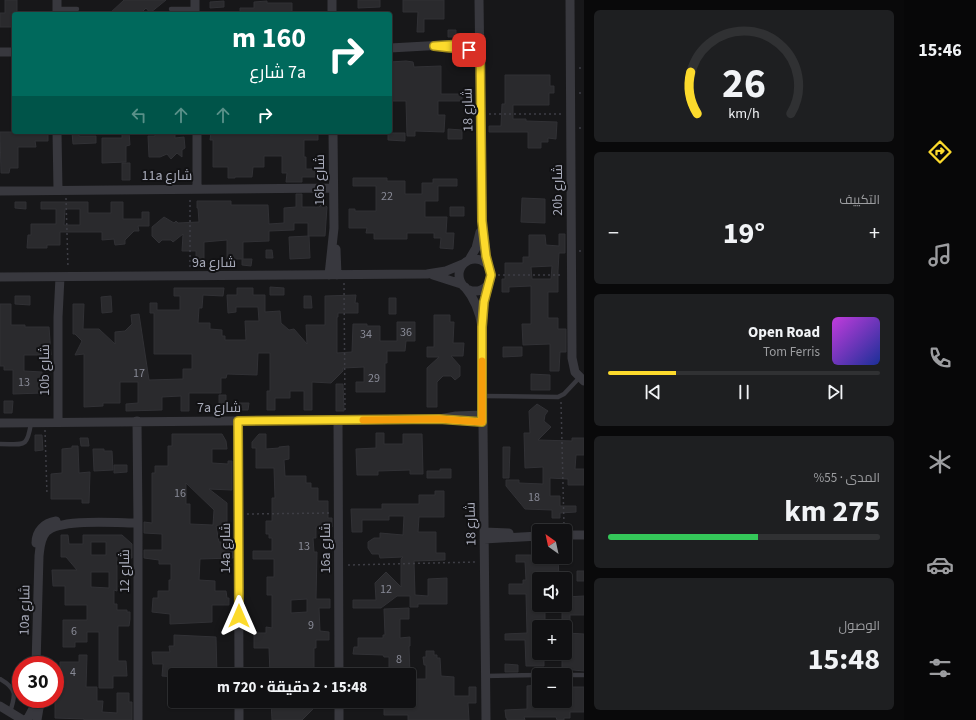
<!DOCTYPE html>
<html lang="ar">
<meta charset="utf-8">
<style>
body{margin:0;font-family:"Source Sans 3",Cairo,sans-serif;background:#1e1f21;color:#f1f3f6;direction:rtl;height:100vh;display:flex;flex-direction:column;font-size:15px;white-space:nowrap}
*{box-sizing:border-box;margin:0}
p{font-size:13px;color:#9c9da0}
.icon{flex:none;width:22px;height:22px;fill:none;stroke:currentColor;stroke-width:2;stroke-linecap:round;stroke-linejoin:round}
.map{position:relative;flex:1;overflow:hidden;direction:ltr}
.sheet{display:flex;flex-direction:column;gap:10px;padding:10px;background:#09090a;width:320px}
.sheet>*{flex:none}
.banner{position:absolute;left:12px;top:12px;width:380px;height:122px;border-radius:4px;box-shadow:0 1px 3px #0004,0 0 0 1px #303133;direction:rtl;background:#00695c;color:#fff;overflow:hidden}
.needle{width:26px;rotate:327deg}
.tools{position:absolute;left:532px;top:524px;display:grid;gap:8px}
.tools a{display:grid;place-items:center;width:40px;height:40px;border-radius:4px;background:#111113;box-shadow:0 1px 3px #0004,0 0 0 1px #303133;font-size:20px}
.speed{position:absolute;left:12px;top:656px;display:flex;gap:8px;font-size:20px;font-weight:700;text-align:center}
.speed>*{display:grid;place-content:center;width:52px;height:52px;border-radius:50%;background:#111113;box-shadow:0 1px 3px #0004,0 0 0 1px #303133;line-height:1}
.speed .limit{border:6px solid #d22;background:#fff;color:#111}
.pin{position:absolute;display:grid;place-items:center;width:34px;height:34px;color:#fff;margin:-17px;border-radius:8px;box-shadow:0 2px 6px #0006}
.me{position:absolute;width:44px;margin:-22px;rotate:0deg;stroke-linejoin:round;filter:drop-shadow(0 0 3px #0008)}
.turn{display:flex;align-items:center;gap:14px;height:84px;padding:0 20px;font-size:18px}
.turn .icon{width:52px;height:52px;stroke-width:2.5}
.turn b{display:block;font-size:28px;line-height:34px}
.lanes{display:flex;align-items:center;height:38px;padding:0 20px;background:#0003;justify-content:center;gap:20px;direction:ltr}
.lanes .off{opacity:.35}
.big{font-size:30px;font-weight:700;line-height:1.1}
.sheet .card{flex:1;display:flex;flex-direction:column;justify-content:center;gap:6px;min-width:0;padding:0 14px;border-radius:6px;background:#1e1f21}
.sheet .dial{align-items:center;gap:0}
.dial svg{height:104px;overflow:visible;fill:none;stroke:#303133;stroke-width:7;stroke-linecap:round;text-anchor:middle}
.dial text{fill:#f1f3f6;stroke:none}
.song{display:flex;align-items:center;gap:12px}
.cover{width:48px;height:48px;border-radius:6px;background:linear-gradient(135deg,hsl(290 70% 55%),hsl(230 70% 35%))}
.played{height:4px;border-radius:2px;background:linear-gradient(90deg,#fcda2c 25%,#303133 25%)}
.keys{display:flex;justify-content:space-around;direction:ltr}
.heat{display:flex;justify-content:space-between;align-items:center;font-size:22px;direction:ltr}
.charge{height:6px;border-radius:3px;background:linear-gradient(90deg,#34c759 55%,#303133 0)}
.trip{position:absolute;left:168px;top:668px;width:248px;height:40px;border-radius:4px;background:#111113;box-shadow:0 1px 3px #0004,0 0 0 1px #303133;font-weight:700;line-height:40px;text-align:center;direction:rtl}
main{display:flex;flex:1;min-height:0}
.dock{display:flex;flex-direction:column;width:72px;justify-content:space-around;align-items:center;background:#070708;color:#9c9da0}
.dock .icon{width:28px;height:28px}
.dock .current{color:#fcda2c}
.dock b{font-size:18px;color:#f1f3f6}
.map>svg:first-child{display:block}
.building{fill:#2a2a2d;stroke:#313135;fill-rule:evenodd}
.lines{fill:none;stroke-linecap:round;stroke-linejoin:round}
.path{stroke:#3e3e45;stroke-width:1.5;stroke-dasharray:2 3;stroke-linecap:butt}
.service{stroke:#38383e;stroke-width:4.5}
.minor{stroke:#38383e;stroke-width:9}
.route-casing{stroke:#a48e1d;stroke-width:10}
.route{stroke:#fcda2c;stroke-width:7}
.slow{stroke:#f59e0b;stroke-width:7}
.labels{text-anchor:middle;stroke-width:4;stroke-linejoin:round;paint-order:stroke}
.number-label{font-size:12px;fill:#888a96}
.street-label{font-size:14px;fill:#a8abba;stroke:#121214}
</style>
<main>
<nav class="dock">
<b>15:46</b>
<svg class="icon current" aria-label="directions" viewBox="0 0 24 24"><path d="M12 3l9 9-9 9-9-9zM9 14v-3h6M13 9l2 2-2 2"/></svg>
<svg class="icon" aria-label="music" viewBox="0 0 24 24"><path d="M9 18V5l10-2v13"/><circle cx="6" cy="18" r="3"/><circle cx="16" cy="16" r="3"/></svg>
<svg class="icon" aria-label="phone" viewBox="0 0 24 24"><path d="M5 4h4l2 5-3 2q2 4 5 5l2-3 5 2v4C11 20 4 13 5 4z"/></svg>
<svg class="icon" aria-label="climate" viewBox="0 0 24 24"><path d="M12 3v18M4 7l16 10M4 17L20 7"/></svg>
<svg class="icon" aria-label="car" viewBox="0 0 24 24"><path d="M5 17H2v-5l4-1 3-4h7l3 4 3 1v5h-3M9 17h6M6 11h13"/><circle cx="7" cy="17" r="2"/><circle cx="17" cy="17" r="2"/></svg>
<svg class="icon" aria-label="filters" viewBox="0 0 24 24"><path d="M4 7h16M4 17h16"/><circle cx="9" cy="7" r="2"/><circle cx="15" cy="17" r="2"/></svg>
</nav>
<section class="sheet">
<div class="card dial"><svg viewBox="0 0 100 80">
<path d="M14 69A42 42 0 1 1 86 69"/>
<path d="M14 69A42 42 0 0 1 9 37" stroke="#fcda2c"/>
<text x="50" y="56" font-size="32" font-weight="700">26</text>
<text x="50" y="72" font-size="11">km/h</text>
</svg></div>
<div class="card"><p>التكييف</p>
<div class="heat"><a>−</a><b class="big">19°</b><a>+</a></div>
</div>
<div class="card">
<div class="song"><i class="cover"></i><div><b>Open Road</b><p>Tom Ferris</p></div></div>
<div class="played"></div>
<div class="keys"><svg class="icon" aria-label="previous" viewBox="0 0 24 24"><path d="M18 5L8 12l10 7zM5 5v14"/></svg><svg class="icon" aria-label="pause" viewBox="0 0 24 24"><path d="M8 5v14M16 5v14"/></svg><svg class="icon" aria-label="next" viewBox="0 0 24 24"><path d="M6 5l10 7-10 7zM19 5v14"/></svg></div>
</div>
<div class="card"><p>المدى · 55%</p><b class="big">275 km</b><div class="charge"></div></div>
<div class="card"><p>الوصول</p><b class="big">15:48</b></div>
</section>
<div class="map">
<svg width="584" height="720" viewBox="0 0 584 720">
<rect width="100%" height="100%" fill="#171719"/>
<path class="building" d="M5,0H17V14H14V27H0V13H5Z
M124,0H166L150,13L146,8L140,14H109Z
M358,0H380V7L358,8Z
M403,0H444V19H424V32H417L418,12H403Z
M224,1V7L210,8V2Z
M267,1V3H292V14H240V8H254V2Z
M448,30H456V37H448Z
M406,61L413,62L414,67L441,66V94H462V101H438V115H445L444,132L415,131V136H407L406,101H390V62Z
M505,75H550V86H554V93H549V105H513V119H526V121L557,122L556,139L548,138V142H541V148H528V132H489V126H501L502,104H505Z
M448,129L462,130V139H448Z
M0,132H48V141H35L36,147H18V168H10L9,173H1Z
M72,132H79V136H96V143L73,144Z
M122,132H129L130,145L126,146V162L102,163V138H122Z
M155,132H175V138L184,137L185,148L182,150V157L177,153L171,159L167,154L160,157H149L148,136H155Z
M211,132H270V135L318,134V140H304V157H306V169H317V177H302V182H286L287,173H282V156H264V167H253L252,177H235V178H228V167H213V140H210Z
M388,133H405V141L388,140Z
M122,163H130V180H122Z
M353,178H387V181H405V194H422V183H433V179H457V186H438V201H425V217H447L446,233H454L453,249L440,248L441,238H434V233H407V239H374V233H366L367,228H349V209H355V211H376V186H353Z
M296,194H302V207H319L323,203L327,207L325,236H308V223H294V230L269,231V241L243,242V259H252L251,266L242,265V259H227V240L204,242V259H196V251H182L183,234L173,242L171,240H162L159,243L152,236V227L164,217L174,223L176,221L178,223L199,222L198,208H197V201H231V205H268L269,224L284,223V208L296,207Z
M522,198L545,199V223L521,222Z
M15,202H26V209L15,208Z
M41,202H88V213H111V202H123V219H142V212H149V226H138L139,231H134L125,240V244L115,245L114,239L102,240V232H60V245H47V248H27L28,235H31V224H56V209H41ZM65,209H80V225H64Z
M450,207H464V216H450Z
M559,234H565V253H559L558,271V292H548V318H558V329H566V352H560L559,371H550V344L523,345L522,324H531V286L509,287V292H502V279H505V263H523V257H529V235H545L546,245L559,246ZM552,266L551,279H532L531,267Z
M309,236L310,258L290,259L289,237Z
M266,250H272L273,258H266Z
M270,287L284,288V295H270Z
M174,288H224L223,296L203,295L202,308H199L198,323H210V329L222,330V336H225V340H246L245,321H259L258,307H236V312L228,313L227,295H237V288H253V295H265V312L280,311L281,323L289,330L294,329L307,344L306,325H325V296L356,295L355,303H358V313H338V317H337V353L352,352L353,324H367V326H380V341H397V322H415V341H406L405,351H387V363H385V392H356V382H364V367L343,368V371L331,383L312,382V410H304V391H290V398H275V410H267V391H270V353H258L257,375L227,374L226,378H221V393H189V411H181V396L162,397V410L126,411V404L138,403V382H120V403H103V406L84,407V354L75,355L82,341L75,334H73V304H84L83,329H99L115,344V332L125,331L132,324L131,315L139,314L149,380L183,379V369H192V354H154V313H150V303H157V310H180V296H174Z
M15,296H30V305L15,304Z
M111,296L112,312L102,313L101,297Z
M304,296H311L312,308H304Z
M389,298H396V314H389Z
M0,304H11V325H25V327H49L51,355H24V371L42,372V393L13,394V370H4V366H0Z
M434,315H450V322H454L453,343H464L463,356H451L460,366V376L455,380L451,376H443L437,382V407H427V368L439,357H427V347H434Z
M503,347H522V356L503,357Z
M531,374L550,375V390H531Z
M336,384H343L344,411H336Z
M219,395H226V411H219Z
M4,401H13L12,413H4Z
M239,403H249L248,410H238Z
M537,404L548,411L545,415L544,421L551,427L538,440L572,441V438H584V455H576L575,469H584V485H568V479L550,478V496H560V506H576V512L560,513V518H552V510L525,509L506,486V480H519V483L543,484V467L525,468L524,433H530L529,411Z
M376,433H384V444H403V434H422L423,474H410V470L378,471V475H357L356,449L376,448Z
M172,434H222L226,441L227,449H212V463L228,464V461H232V490L209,489L227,503V526H216L219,542H232L233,558L200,559L199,580L215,581V591H226L227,598H229V605H212V622L170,624V614L152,612L153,598H158V591H169V580H171V564H159V560L144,558V550H162V534L144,533V522L152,523V473H155V466H168V446H172ZM186,483L214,510L213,525L190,524V504H186Z
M259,434H266V449L279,448V447L289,446V459L284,460L285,476H306V483H311V488H318V501H328V518H332V527H316V538H313L314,552H317L316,599H330V608H319L320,631L329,632V640H316V648H314V675H270L269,648H254V633H266V627L272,628V595H267V577H274V559H253V551H272V538H269V534H266V521H272V498H275L274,468H256V448H252V442ZM307,599V612L291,613V600Z
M35,435H42L43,450L35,451Z
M80,438H88L89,446H81Z
M72,446H78L79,473L90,472L89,503H82V499H51V474L62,473V449L72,448Z
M503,447H510L509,478H503Z
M93,449H104V451H112L113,470L94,471Z
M114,465H127V472L114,473Z
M440,469H451V478H427V471H440Z
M435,491H444V517H419L418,532H436V553H445V560L414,561L415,595L428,596V579L447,578V604H418V607H410V596H397L381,608H353V600H376L375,583L386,572L401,587V559L403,557L380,558L379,554H372L368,548V542L374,538H380V533L403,535L404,516H389V520H362V532H352L351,509H382V504H419V495H435Z
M61,535H68L69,544H83V535H122L132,544V558H130V551L117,552V591L114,590V604H117V610H127V612H130V619L129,626H118V661H126L127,676H113V688H99V632H87V642H75V647H63V620H87V605H65V586H53L52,570H77L66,557H61ZM91,542H106V555H91ZM91,572H109V588L91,587Z
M516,555H531V560H550L549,557H558L559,579H539V606H545V627H539V653H544V666H526L525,640H505V634L527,633L526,594H509V584H523V580H526L525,562H516Z
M577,571H584V581H577Z
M584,596V615H570V627H562V605H565V597Z
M409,608V619H400V638L410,637V646H409L410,675H392V668H389V657H384L383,655L353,654L354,647H358V638H383V635H385L384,609Z
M566,633L584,634V671L562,669V655H566Z
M174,635L216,637L217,675H175V677L162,676L163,664H153L152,652H170L169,646H174Z
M426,651H434V655H437V658H440L441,676L454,677V696H469V687H476V703H468L469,720H408V715H384V701H409V679H426V665H424L423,657H426Z
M79,655H87L86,687H97V701H103L102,712L117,713V693H129V702H132V720H84V719L55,718V685H60V662H79Z
M505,664L518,665V672H505Z
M539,685V701H565V693H572V687H584V712H570V718H564V720H557L556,717H524L525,720H507V718H506L505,710L527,709V686Z
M271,701H321L302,720H272Z"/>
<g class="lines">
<path class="path" d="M579,68H584
M579,93H584
M489,114H563
M579,128H584
M66,198L68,268
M579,251H584
M190,267V197
M493,275H563
M344,283L345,411
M561,402L564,526
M45,430L47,495
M247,514L331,513
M348,565L476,562"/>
<path class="service" d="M57,9H77
M171,9H195
M482,396L558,397L564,394L580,377
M0,444C24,444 27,449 31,423
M565,675H584
M485,676L539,675
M0,679C17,689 16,694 10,712"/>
<path class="minor" d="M57,0V14
M195,0V14
M332,0V14
M479,0L482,221L487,264
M570,0L572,358L575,372L584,381
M390,48L480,43
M455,49L480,51
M0,52H14
M57,132L58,190
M197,132V189
M0,191L333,188
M336,249L337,275
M459 275a16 16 0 1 1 32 0a16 16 0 1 1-32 0Z
M469,260L476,248L480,232
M329,275L334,228L333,132
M433,275L461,284
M0,277L427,274L446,271L463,264
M465,287C475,299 480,312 482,327L486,720
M483,318L484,302L489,283
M338,420L339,675
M137,421L138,523V720
M238,421L239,675
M58,422V317L60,277
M0,423L439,419L456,416L482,415
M484,532L509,533
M565,535H584
M484,539L539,536
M36,543C36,531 44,523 56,521
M36,665L39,556C40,548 40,539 46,532C59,518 118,523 138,523
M0,706L23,720
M27,720L34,707L35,699
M37,720L39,708V700
M239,720V701
M339,720V701"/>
</g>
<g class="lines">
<g class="route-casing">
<path id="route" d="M239,616L238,421L439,419L482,422V327L484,302L491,275L486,256L482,221L480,43L434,46L469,50"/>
</g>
<use href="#route" class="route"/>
<path class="slow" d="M363,420L439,419L482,422V361"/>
</g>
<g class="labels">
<g class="number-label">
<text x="387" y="200">22</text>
<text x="406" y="336">36</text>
<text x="366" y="338">34</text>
<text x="139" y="377">17</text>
<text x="374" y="382">29</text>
<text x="24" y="386">13</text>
<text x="180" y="497">16</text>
<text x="534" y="501">18</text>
<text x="304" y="550">13</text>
<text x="386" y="593">12</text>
<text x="311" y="629">9</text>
<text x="74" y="635">6</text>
<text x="399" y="663">8</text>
<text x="73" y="676">4</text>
</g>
<g class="street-label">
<text transform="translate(467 110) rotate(-91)" y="5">شارع 18</text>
<text x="167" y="180">11a شارع</text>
<text transform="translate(319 180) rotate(-90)" y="5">16b شارع</text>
<text transform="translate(557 190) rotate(-90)" y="5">20b شارع</text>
<text x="214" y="267">9a شارع</text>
<text transform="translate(44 370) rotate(-90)" y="5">10b شارع</text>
<text x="219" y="412">7a شارع</text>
<text transform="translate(470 524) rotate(-91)" y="5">شارع 18</text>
<text transform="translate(225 548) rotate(-90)" y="5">14a شارع</text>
<text transform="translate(325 548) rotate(-90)" y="5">16a شارع</text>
<text transform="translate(124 571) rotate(-90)" y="5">شارع 12</text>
<text transform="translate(24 610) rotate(-89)" y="5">10a شارع</text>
</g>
</g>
</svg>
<div class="tools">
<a><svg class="needle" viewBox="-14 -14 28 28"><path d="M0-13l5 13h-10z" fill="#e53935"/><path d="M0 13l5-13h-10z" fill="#9c9da0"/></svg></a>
<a><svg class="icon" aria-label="sound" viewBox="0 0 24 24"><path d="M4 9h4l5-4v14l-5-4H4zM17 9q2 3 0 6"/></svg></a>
<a>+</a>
<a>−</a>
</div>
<div class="speed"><div class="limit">30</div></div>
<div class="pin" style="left:469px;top:50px;background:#d93025"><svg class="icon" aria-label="arrive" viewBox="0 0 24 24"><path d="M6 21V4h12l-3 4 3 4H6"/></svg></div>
<svg class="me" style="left:239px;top:616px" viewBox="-20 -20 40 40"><path d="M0-17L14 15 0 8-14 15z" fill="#fcda2c" stroke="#fff" stroke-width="4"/></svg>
<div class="trip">15:48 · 2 دقيقة · 720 m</div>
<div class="banner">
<div class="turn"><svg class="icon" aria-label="right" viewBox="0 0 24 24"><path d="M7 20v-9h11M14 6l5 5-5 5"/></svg><div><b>160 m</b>7a شارع</div></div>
<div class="lanes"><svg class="icon off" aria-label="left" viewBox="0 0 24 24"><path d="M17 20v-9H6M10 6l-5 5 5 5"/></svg><svg class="icon off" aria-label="ahead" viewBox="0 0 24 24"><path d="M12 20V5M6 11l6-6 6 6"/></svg><svg class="icon off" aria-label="ahead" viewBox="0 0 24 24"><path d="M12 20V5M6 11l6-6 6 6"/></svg><svg class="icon" aria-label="right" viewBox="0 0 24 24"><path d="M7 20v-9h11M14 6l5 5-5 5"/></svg></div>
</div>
</div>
</main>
